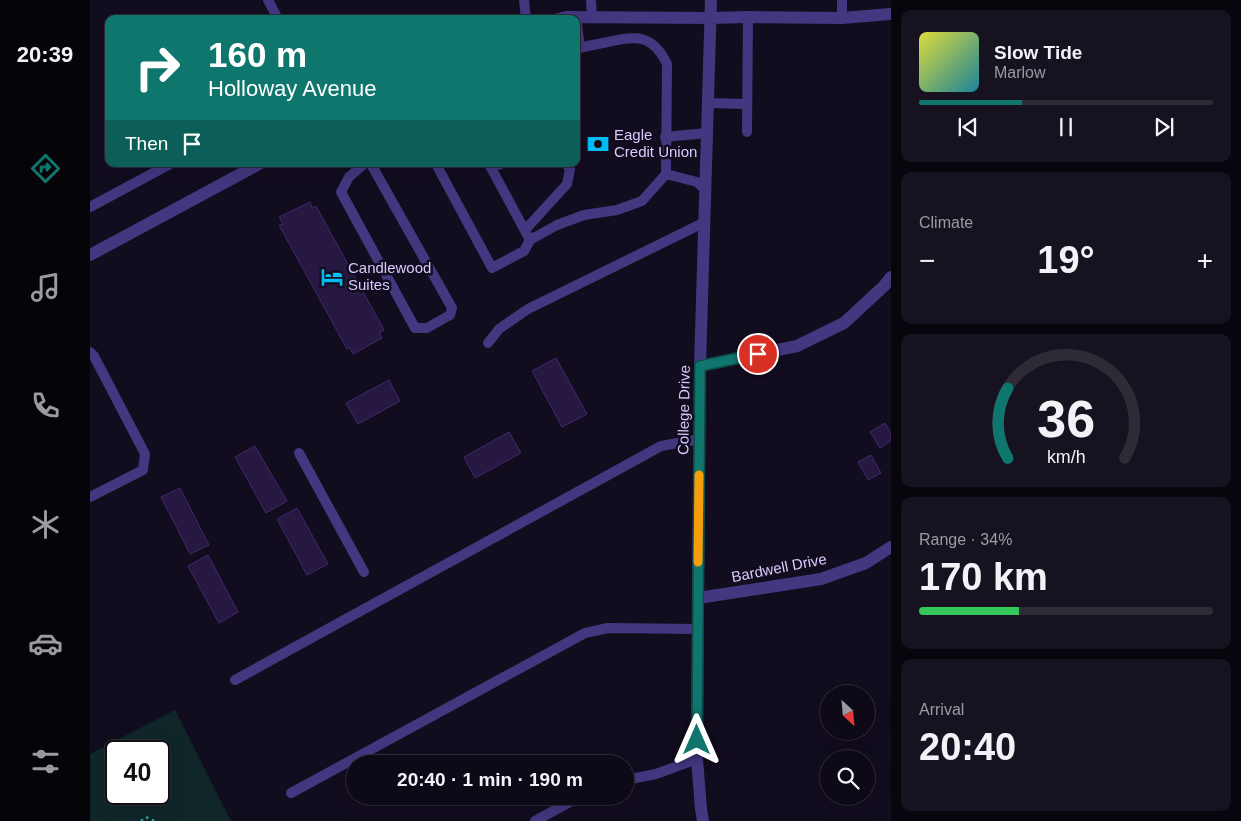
<!DOCTYPE html>
<meta charset="utf-8">
<style>
body{margin:0;font-family:Arial,sans-serif;background:#171220;color:#f1f3f6;height:100vh;display:flex;flex-direction:column;font-size:19px;white-space:nowrap}
*{box-sizing:border-box;margin:0}
p{font-size:16px;color:#9b9aa1}
.icon{flex:none;width:28px;height:28px;fill:none;stroke:currentColor;stroke-width:2;stroke-linecap:round;stroke-linejoin:round}
.map{position:relative;flex:1;overflow:hidden}
.side{display:flex;flex-direction:column;gap:10px;padding:10px;background:#08050d;width:350px}
.side>*{flex:none}
.guide{position:absolute;left:15px;top:15px;width:475px;height:152px;border-radius:10px;box-shadow:0 5px 20px #0002,0 0 0 1px #2e2a36;background:#0f766e;color:#fff;overflow:hidden}
.needle{width:32px;rotate:154deg}
.tools{position:absolute;left:730px;top:685px;display:grid;gap:10px}
.tools a{display:grid;place-items:center;width:55px;height:55px;border-radius:50%;background:#0e0917;box-shadow:0 5px 20px #0002,0 0 0 1px #2e2a36;font-size:25px}
.speed{position:absolute;left:15px;top:740px;display:flex;gap:10px;font-size:25px;font-weight:700;text-align:center}
.speed>*{display:grid;place-content:center;width:65px;height:65px;border-radius:50%;background:#0e0917;box-shadow:0 5px 20px #0002,0 0 0 1px #2e2a36;line-height:1}
.speed .limit{border:2px solid #111;border-radius:8px;background:#fff;color:#111}
.pin{position:absolute;display:grid;place-items:center;width:42px;height:42px;color:#fff;margin:-21px;border:2px solid #fff;border-radius:50%;box-shadow:0 1px 5px #0007}
.me{position:absolute;width:55px;margin:-28px;rotate:0deg;stroke-linejoin:round;filter:drop-shadow(0 0 4px #0008)}
.turn{display:flex;align-items:center;gap:18px;height:105px;padding:0 20px;font-size:22px}
.turn .icon{width:65px;height:65px;stroke-width:2.5}
.turn b{display:block;font-size:35px;line-height:42px}
.then{display:flex;align-items:center;height:48px;padding:0 20px;background:#0003;gap:10px;font-size:19px}
.big{font-size:38px;font-weight:700;line-height:1.1}
.side .widget{flex:1;display:flex;flex-direction:column;justify-content:center;gap:8px;min-width:0;padding:0 18px;border-radius:10px;background:#171220}
.side .dial{align-items:center;gap:0}
.dial svg{height:130px;overflow:visible;fill:none;stroke:#2e2a36;stroke-width:7;stroke-linecap:round;text-anchor:middle}
.dial text{fill:#f1f3f6;stroke:none}
.song{display:flex;align-items:center;gap:15px}
.cover{width:60px;height:60px;border-radius:8px;background:linear-gradient(135deg,hsl(60 70% 55%),hsl(190 70% 35%))}
.played{height:5px;border-radius:2px;background:linear-gradient(90deg,#0f766e 35%,#2e2a36 35%)}
.keys{display:flex;justify-content:space-around;direction:ltr}
.heat{display:flex;justify-content:space-between;align-items:center;font-size:28px;direction:ltr}
.charge{height:8px;border-radius:4px;background:linear-gradient(90deg,#34c759 34%,#2e2a36 0)}
.trip{position:absolute;left:256px;top:755px;width:288px;height:50px;border-radius:25px;background:#0e0917;box-shadow:0 5px 20px #0002,0 0 0 1px #2e2a36;font-weight:700;line-height:50px;text-align:center}
main{display:flex;flex:1;min-height:0}
.menu{display:flex;flex-direction:column;width:90px;justify-content:space-around;align-items:center;background:#060409;color:#9b9aa1}
.menu .icon{width:35px;height:35px}
.menu .active{color:#0f766e}
.menu b{font-size:22px;color:#f1f3f6}
.map>svg:first-child{display:block}
.green{fill:#0f2729;fill-rule:evenodd}
.building{fill:#261840;stroke:#402a6d}
.lines{fill:none;stroke-linecap:round;stroke-linejoin:round}
.path{stroke:#2da7b1;stroke-width:2.5;stroke-dasharray:2.5 4;stroke-linecap:butt}
.service{stroke:#43377f;stroke-width:10}
.minor{stroke:#43377f;stroke-width:12}
.tertiary{stroke:#43377f;stroke-width:12}
.route-casing{stroke:#0a4d48;stroke-width:12}
.route{stroke:#0f766e;stroke-width:9}
.slow{stroke:#f59e0b;stroke-width:9}
.labels{text-anchor:middle;stroke-width:5;stroke-linejoin:round;paint-order:stroke}
.poi-label{font-size:15px;fill:#d8cbff;stroke:#120c1f;text-anchor:start}
.street-label{font-size:15px;fill:#d8cbff;stroke:#120c1f}
</style>
<main>
<nav class="menu">
<b>20:39</b>
<svg class="icon active" aria-label="directions" viewBox="0 0 24 24"><path d="M12 3l9 9-9 9-9-9zM9 14v-3h6M13 9l2 2-2 2"/></svg>
<svg class="icon" aria-label="music" viewBox="0 0 24 24"><path d="M9 18V5l10-2v13"/><circle cx="6" cy="18" r="3"/><circle cx="16" cy="16" r="3"/></svg>
<svg class="icon" aria-label="phone" viewBox="0 0 24 24"><path d="M5 4h4l2 5-3 2q2 4 5 5l2-3 5 2v4C11 20 4 13 5 4z"/></svg>
<svg class="icon" aria-label="climate" viewBox="0 0 24 24"><path d="M12 3v18M4 7l16 10M4 17L20 7"/></svg>
<svg class="icon" aria-label="car" viewBox="0 0 24 24"><path d="M5 17H2v-5l4-1 3-4h7l3 4 3 1v5h-3M9 17h6M6 11h13"/><circle cx="7" cy="17" r="2"/><circle cx="17" cy="17" r="2"/></svg>
<svg class="icon" aria-label="filters" viewBox="0 0 24 24"><path d="M4 7h16M4 17h16"/><circle cx="9" cy="7" r="2"/><circle cx="15" cy="17" r="2"/></svg>
</nav>
<div class="map">
<svg width="801" height="821" viewBox="0 0 801 821">
<rect width="100%" height="100%" fill="#120c1f"/>
<path class="green" d="M85,710L141,821H0V754ZM69,751V794H26V751Z"/>
<path class="building" d="M220,202L222,208L226,206L294,330L289,333L292,338L263,354L259,347L257,349L189,225L193,224L189,217Z
M466,358L497,414L472,427L442,371Z
M299,380L310,401L268,424L256,403Z
M795,423L801,433V441L790,448L780,432Z
M419,432L431,453L385,478L374,457Z
M165,446L197,501L176,513L145,457Z
M781,455L791,473L778,480L768,462Z
M90,488L119,545L100,554L71,497Z
M207,508L238,564L217,575L187,519Z
M118,555L148,612L129,623L98,566Z"/>
<g class="lines">
<path class="path" d="M51,821L56,817L64,821"/>
<path class="service" d="M178,0L188,19
M434,0L436,19
M501,0L502,17
M752,0V18
M486,17L490,48
M618,103L657,104
M657,132L658,17
M575,137L617,133
M274,164L259,177L251,192L325,328H337L360,315L362,308L281,164
M346,164L402,268L434,251L440,240
M399,164L440,240L467,225L494,215L527,210L552,201L576,174L577,64C563,35 547,35 518,42C507,44 496,46 486,49
M400,166L411,164
M576,174L607,182L616,190
M0,207L80,164
M435,230L477,184L480,169L476,164
M398,343L409,329L438,309L615,222
M0,352L4,356L55,454L53,470L0,497
M209,453L274,572
M145,680L571,446L610,439
M535,780L566,774L607,759
M201,793L495,633L518,628L608,629
M445,821L491,796"/>
<path class="minor" d="M468,19L476,17L621,18
M0,255L169,164
M610,366L707,346L754,323L794,286L801,277
M608,598L731,579L776,563L801,547"/>
<path class="tertiary" d="M621,18L658,17L752,18L801,14
M613,821L611,809L607,759L608,598L610,366L621,0"/>
</g>
<g class="lines">
<g class="route-casing">
<path id="route" d="M607,740L610,366L668,354"/>
</g>
<use href="#route" class="route"/>
<path class="slow" d="M608,562L609,475"/>
</g>
<defs>
<g id="bank-bare" transform="scale(1.725)"><path d="M-6-4H6V4H-6ZM0-2.3a2.3 2.3 0 1 0 0 4.6a2.3 2.3 0 1 0 0-4.6Z" fill="#00bdf6" stroke="#120c1f" stroke-width="2.5" paint-order="stroke"/></g>
<g id="hotel-bare" transform="scale(1.725)"><path d="M-6-4.5h1.5V1H6V5H4.5V3h-9V5H-6ZM-4 0a1.8 1.8 0 1 1 3.6 0ZM.5 0V-2.5h3Q6-2.5 6 0Z" fill="#00bdf6" stroke="#120c1f" stroke-width="2.5" paint-order="stroke"/></g>
</defs>
<g fill-rule="evenodd">
<use href="#bank-bare" x="508" y="144"/>
<use href="#hotel-bare" x="242" y="277"/>
</g>
<g class="labels">
<g class="poi-label">
<text x="524" y="140">Eagle<tspan x="524" dy="17">Credit Union</tspan></text>
<text x="258" y="273">Candlewood<tspan x="258" dy="17">Suites</tspan></text>
</g>
<g class="street-label">
<text transform="translate(594 410) rotate(-89)" y="5">College Drive</text>
<text transform="translate(689 568) rotate(-11)" y="5">Bardwell Drive</text>
</g>
</g>
</svg>
<div class="tools">
<a><svg class="needle" viewBox="-14 -14 28 28"><path d="M0-13l5 13h-10z" fill="#e53935"/><path d="M0 13l5-13h-10z" fill="#9b9aa1"/></svg></a>
<a><svg class="icon" aria-label="search" viewBox="0 0 24 24"><circle cx="10" cy="10" r="6"/><path d="M15 15l6 6"/></svg></a>
</div>
<div class="speed"><div class="limit">40</div></div>
<div class="pin" style="left:668px;top:354px;background:#d93025"><svg class="icon" aria-label="arrive" viewBox="0 0 24 24"><path d="M6 21V4h12l-3 4 3 4H6"/></svg></div>
<svg class="me" style="left:607px;top:740px" viewBox="-20 -20 40 40"><path d="M0-17L14 15 0 8-14 15z" fill="#0f766e" stroke="#fff" stroke-width="4"/></svg>
<div class="trip">20:40 · 1 min · 190 m</div>
<div class="guide">
<div class="turn"><svg class="icon" aria-label="right" viewBox="0 0 24 24"><path d="M7 20v-9h11M14 6l5 5-5 5"/></svg><div><b>160 m</b>Holloway Avenue</div></div>
<div class="then">Then<svg class="icon" aria-label="arrive" viewBox="0 0 24 24"><path d="M6 21V4h12l-3 4 3 4H6"/></svg></div>
</div>
</div>
<section class="side">
<div class="widget">
<div class="song"><i class="cover"></i><div><b>Slow Tide</b><p>Marlow</p></div></div>
<div class="played"></div>
<div class="keys"><svg class="icon" aria-label="previous" viewBox="0 0 24 24"><path d="M18 5L8 12l10 7zM5 5v14"/></svg><svg class="icon" aria-label="pause" viewBox="0 0 24 24"><path d="M8 5v14M16 5v14"/></svg><svg class="icon" aria-label="next" viewBox="0 0 24 24"><path d="M6 5l10 7-10 7zM19 5v14"/></svg></div>
</div>
<div class="widget"><p>Climate</p>
<div class="heat"><a>−</a><b class="big">19°</b><a>+</a></div>
</div>
<div class="widget dial"><svg viewBox="0 0 100 80">
<path d="M14 69A42 42 0 1 1 86 69"/>
<path d="M14 69A42 42 0 0 1 14 26" stroke="#0f766e"/>
<text x="50" y="56" font-size="32" font-weight="700">36</text>
<text x="50" y="72" font-size="11">km/h</text>
</svg></div>
<div class="widget"><p>Range · 34%</p><b class="big">170 km</b><div class="charge"></div></div>
<div class="widget"><p>Arrival</p><b class="big">20:40</b></div>
</section>
</main>
